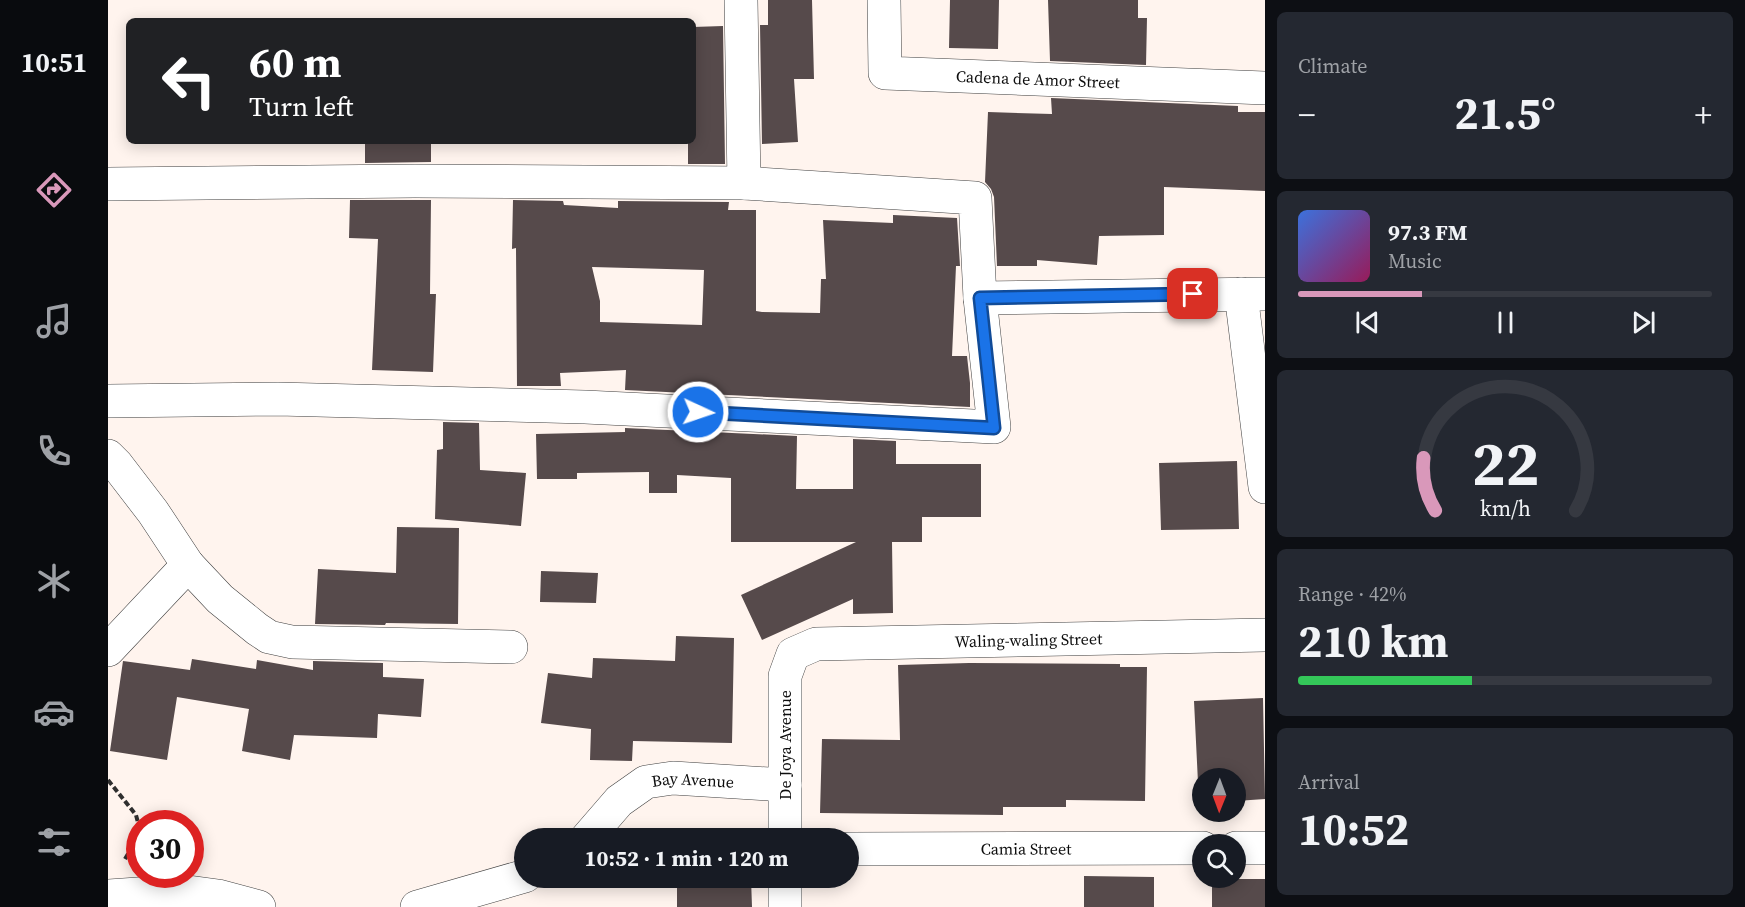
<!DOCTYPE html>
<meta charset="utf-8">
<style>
body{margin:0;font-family:"Source Serif 4",serif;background:#242831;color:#f1f3f6;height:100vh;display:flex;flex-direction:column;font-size:22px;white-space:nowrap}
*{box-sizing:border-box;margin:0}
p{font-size:20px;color:#9ea1a6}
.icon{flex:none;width:33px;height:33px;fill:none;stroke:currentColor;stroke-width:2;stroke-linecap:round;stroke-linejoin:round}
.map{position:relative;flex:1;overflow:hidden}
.side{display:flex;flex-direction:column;gap:12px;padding:12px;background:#0d0f14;width:480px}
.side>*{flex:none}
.banner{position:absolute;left:18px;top:18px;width:570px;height:126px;border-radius:9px;box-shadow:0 3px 15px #0003;background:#202124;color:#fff;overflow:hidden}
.needle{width:39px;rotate:181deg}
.fabs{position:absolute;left:1084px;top:768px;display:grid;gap:12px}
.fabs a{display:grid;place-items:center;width:54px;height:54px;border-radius:50%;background:#171b24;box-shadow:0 3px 15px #0003;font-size:30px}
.speed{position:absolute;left:18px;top:810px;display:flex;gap:12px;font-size:30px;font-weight:700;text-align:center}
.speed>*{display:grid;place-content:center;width:78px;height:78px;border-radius:50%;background:#171b24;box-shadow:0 3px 15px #0003;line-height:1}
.speed .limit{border:9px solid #d22;background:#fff;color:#111}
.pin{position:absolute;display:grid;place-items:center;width:51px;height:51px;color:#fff;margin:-26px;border-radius:12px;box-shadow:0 3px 9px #0006}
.me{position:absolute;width:66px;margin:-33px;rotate:93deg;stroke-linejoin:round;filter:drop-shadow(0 0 4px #0008)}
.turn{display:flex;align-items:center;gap:21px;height:126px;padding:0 24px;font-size:27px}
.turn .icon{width:78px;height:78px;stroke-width:2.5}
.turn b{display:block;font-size:42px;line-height:51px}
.big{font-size:45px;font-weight:700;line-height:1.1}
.side .widget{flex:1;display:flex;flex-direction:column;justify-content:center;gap:9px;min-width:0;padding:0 21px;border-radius:9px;background:#242831}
.side .dial{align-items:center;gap:0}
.dial svg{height:156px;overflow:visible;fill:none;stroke:#363941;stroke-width:7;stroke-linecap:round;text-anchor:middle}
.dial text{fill:#f1f3f6;stroke:none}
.song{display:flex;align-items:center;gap:18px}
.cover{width:72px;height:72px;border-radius:9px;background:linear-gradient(135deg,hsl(220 70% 55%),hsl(330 70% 35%))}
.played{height:6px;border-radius:3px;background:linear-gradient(90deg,#d998ba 30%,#363941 30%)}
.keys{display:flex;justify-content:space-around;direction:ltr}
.heat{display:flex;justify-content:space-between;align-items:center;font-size:33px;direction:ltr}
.charge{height:9px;border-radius:4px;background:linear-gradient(90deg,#34c759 42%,#363941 0)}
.trip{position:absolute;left:406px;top:828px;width:345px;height:60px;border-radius:30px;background:#171b24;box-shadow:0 3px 15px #0003;font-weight:700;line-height:60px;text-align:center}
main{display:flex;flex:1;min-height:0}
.dock{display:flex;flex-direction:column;width:108px;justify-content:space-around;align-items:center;background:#090b0e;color:#9ea1a6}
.dock .icon{width:42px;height:42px}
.dock .active{color:#d998ba}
.dock b{font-size:27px;color:#f1f3f6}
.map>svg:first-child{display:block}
.building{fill:#564a4b;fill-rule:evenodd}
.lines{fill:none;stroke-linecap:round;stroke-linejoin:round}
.minor-casing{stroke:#404040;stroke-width:34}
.path{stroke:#2f2f2f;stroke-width:4;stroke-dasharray:6 3;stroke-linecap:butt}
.minor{stroke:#fff;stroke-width:33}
.route-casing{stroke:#114b97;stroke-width:15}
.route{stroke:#1a73e8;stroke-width:10}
.labels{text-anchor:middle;stroke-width:6;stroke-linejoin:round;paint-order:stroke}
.street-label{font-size:16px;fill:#0d0d0d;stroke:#fff}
</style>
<main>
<nav class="dock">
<b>10:51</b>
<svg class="icon active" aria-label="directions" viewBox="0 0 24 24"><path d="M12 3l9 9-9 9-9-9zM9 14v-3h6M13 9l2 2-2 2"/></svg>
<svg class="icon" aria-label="music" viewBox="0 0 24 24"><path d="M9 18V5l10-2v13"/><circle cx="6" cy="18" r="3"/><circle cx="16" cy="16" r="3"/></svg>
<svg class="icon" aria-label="phone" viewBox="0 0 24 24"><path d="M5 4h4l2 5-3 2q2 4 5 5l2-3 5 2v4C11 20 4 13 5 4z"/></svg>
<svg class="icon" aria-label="climate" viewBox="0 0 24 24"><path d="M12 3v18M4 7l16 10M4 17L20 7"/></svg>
<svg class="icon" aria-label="car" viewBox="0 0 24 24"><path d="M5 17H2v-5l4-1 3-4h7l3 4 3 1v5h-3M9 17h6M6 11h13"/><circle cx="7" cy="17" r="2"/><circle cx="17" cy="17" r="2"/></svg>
<svg class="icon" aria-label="filters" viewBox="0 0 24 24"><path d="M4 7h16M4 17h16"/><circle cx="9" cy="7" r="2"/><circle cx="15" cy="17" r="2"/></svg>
</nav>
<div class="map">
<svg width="1157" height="907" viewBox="0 0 1157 907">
<rect width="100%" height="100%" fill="#fff4ee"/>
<path class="building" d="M660,0H704L706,79H686L690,142L654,144L652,25H660Z
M842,0H891L890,49L841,48Z
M940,0H1030V18H1039L1038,65L942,61Z
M615,26L617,164H580V141H585V27Z
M943,98L1130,106V112H1157V191L1056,187V235L991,236L989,265L929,260V266H889L886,197L883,189L877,182L880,112L944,114Z
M257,141H323V162L257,163Z
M242,200H323L322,294H328L325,372L264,370L270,239L241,238Z
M405,200L455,201L456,205L510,208V201L621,202L620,210H648V311L654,312L712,313L713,279H718L715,220L785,223V215L849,218L852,266H848L844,356H859L862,383V407L517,390L518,370L452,373L453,386H409L408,248L404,249ZM484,267L596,270L594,325L492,322V301Z
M335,422L371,423L372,470L418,473L413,526L327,519L329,450L335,449Z
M517,428L689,436L688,489H745V439L788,441V464H873V517H814V542H784L785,613L745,614V599L654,640L633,595L748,542H623V478L569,475V493H541V472L469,473V479H429L428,434L517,432Z
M1129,461L1131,529L1053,530L1051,463Z
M289,527L351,528L350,624L278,623L277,625L207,624L210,569L288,573Z
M433,571L490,573L488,603L432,602Z
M568,636L626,638L624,743L525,741L524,761L482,760L483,729L433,723L440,673L484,678L485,658L567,661Z
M84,659L148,669L149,660L205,670V661L275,663V677L316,679L313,717L270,714L269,738L186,735L182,760L134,751L141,709L69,697L59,760L2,751L15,661L82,670Z
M861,663L1012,664V667H1039L1037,801L958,800V807H895V815L712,813L714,739L792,740L790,665Z
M1155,698L1157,799L1128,801V778H1095V803H1091L1086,701Z
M976,876L1046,877V907H976Z
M569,878H643L644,907H569Z
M1104,879H1157V907H1104Z"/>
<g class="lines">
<g class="minor-casing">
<g id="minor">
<path d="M633,0L636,183"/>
<path id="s1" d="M776,0L777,73L1157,88"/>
<path d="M0,184L307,181L636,183L867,198L872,298L886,427L477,407L170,399L0,401"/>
<path d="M1133,294L1157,487"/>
<path d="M872,298L1157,294"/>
<path d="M0,456L9,465L45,512L80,565L112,599L149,629L161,637L184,642L403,647"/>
<path d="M0,650L80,565"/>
<path id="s2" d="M479,838L511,801L538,782L565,778L677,785"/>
<path id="s3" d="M677,838V676L685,654L708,644L1157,635"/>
<path d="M1128,848H1157"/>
<path id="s4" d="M741,849L1095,848"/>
<path d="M677,878V907"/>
<path d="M0,896L73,891L110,896L151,907"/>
<path d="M309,907L417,876"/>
</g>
</g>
<path class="path" d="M0,780L28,815L32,830
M17,859L32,834"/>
<use href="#minor" class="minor"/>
</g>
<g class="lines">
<g class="route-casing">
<path id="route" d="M590,412L886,428L872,298L1085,294"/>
</g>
<use href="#route" class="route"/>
</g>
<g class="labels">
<g class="street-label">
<text dy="6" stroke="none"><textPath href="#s1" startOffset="226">Cadena de Amor Street</textPath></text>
<text dy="6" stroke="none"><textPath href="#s3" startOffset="423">Waling-waling Street</textPath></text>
<text transform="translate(677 745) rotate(-90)" y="6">De Joya Avenue</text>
<text dy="6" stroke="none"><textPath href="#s2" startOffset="129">Bay Avenue</textPath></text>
<text dy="6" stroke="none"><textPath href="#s4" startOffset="177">Camia Street</textPath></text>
</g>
</g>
</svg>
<div class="fabs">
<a><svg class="needle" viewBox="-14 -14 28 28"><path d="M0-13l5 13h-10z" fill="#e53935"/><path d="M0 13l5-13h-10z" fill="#9ea1a6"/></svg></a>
<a><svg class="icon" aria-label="search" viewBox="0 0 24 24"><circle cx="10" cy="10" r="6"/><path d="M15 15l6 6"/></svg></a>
</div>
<div class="speed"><div class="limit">30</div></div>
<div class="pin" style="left:1085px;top:294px;background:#d93025"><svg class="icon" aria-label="arrive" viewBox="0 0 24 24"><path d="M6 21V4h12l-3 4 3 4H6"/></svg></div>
<svg class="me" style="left:590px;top:412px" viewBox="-20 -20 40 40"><circle r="17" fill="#1a73e8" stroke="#fff" stroke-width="3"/><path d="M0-11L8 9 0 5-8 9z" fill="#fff"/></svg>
<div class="trip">10:52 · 1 min · 120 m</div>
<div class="banner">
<div class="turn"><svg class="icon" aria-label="left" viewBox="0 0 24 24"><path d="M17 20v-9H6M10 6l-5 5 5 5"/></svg><div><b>60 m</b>Turn left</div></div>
</div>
</div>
<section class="side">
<div class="widget"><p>Climate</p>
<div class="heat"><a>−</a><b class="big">21.5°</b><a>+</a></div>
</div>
<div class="widget">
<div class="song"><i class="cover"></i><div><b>97.3 FM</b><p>Music</p></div></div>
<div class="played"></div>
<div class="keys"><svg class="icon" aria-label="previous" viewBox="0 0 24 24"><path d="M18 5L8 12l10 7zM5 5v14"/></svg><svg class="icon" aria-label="pause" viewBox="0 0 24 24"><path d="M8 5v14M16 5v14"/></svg><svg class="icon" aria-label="next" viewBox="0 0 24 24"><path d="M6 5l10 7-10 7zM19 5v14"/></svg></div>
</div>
<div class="widget dial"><svg viewBox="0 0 100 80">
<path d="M14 69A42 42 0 1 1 86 69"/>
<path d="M14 69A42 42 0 0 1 8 42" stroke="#d998ba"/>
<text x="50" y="56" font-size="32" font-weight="700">22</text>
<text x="50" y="72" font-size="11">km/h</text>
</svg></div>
<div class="widget"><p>Range · 42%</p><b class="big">210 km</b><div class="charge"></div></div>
<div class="widget"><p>Arrival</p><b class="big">10:52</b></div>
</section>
</main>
